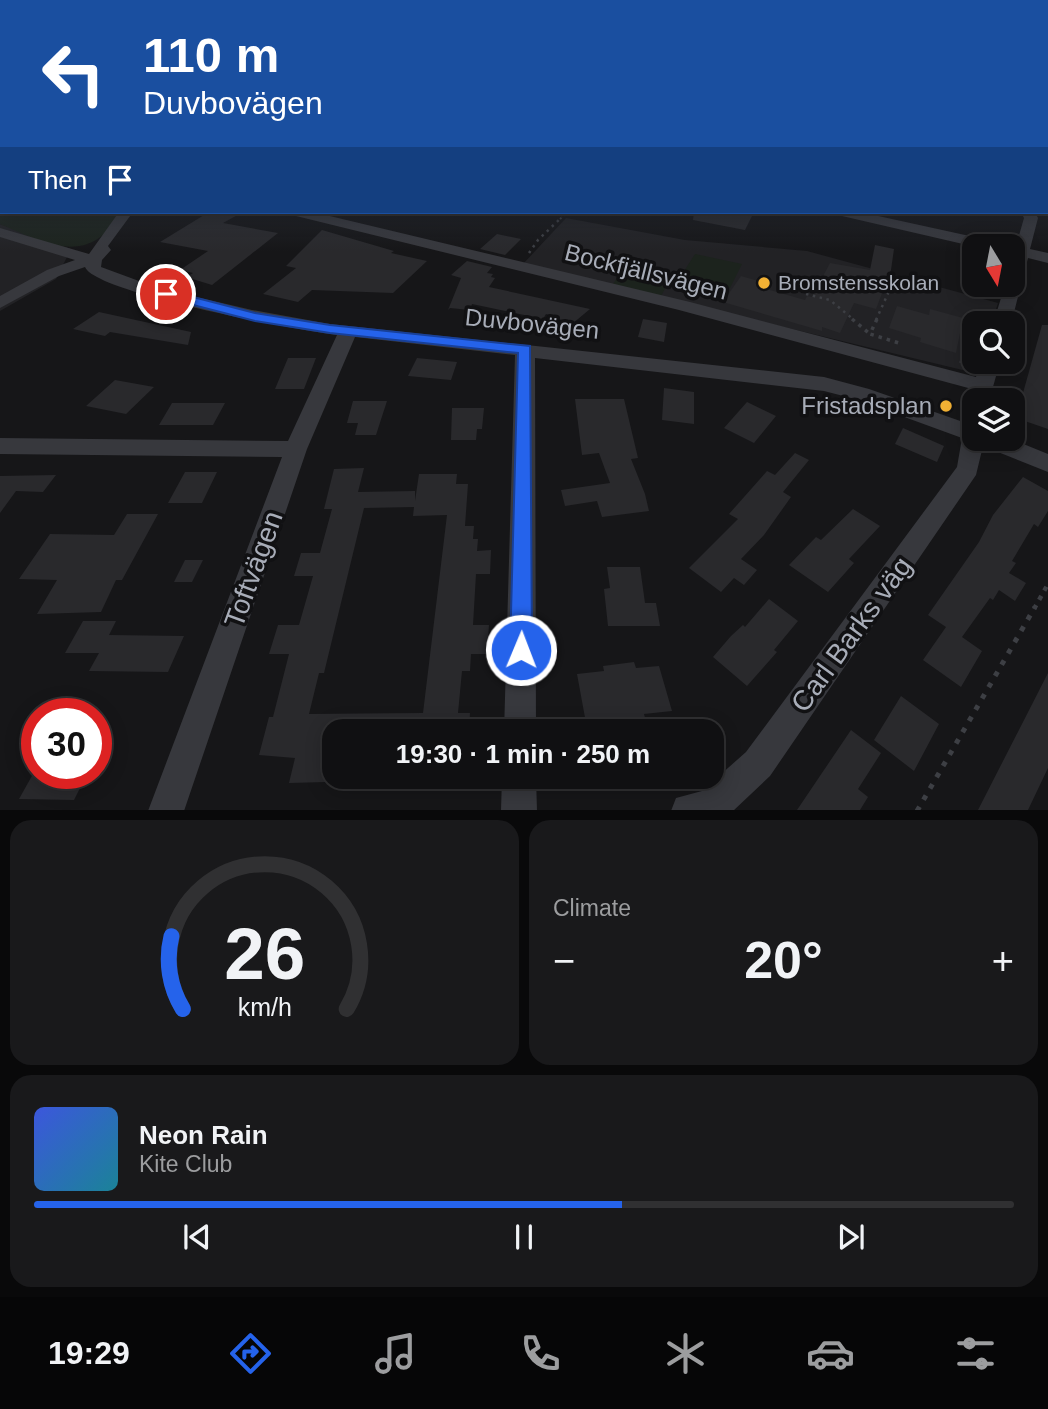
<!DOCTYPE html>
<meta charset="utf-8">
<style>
body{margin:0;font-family:Helvetica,sans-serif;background:#19191b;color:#f1f3f6;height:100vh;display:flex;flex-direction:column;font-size:26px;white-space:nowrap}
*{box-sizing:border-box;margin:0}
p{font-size:23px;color:#9c9d9f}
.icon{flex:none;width:38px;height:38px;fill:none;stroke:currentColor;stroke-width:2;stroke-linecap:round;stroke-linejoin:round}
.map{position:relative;height:810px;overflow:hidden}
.sheet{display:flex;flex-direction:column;gap:10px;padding:10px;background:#09090a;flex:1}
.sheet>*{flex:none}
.guide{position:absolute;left:0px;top:0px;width:1048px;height:214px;box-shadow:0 4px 18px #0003,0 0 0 2px #303032;background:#1a4fa0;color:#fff;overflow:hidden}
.needle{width:46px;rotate:170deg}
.tools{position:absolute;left:962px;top:234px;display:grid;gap:14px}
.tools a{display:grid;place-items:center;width:63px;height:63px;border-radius:14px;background:#101012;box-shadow:0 4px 18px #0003,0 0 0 2px #303032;font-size:35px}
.speed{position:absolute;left:21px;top:698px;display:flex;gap:14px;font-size:35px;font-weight:700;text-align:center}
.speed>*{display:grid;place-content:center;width:91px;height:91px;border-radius:50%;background:#101012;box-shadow:0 4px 18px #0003,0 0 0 2px #303032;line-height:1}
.speed .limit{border:10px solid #d22;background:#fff;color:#111}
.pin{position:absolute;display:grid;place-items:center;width:60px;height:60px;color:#fff;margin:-30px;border:4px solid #fff;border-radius:50%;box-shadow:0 2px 7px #0007}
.me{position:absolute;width:77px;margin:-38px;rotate:1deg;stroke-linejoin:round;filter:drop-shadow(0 0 5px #0008)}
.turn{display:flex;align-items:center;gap:24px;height:147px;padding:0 28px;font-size:32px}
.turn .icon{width:91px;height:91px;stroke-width:2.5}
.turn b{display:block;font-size:49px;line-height:60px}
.then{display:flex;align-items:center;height:66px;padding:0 28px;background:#0003;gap:14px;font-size:26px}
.big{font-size:52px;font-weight:700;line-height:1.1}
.sheet .tile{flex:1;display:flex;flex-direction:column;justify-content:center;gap:10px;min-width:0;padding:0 24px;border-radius:21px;background:#19191b}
.sheet .dial{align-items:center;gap:0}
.dial svg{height:182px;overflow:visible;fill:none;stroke:#303032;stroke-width:7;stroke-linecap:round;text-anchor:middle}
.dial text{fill:#f1f3f6;stroke:none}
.song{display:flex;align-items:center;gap:21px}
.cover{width:84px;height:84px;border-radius:10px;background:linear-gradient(135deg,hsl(230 70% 55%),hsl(190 70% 35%))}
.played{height:7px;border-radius:4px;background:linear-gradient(90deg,#2563eb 60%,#303032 60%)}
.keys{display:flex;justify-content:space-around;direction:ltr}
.heat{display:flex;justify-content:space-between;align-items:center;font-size:38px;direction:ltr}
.sheet .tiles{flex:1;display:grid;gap:10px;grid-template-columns:1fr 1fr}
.tile:last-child{grid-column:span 2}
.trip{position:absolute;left:322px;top:719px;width:402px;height:70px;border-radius:21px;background:#101012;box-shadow:0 4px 18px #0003,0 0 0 2px #303032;font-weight:700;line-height:70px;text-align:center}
.menu{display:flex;height:112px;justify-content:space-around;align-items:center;background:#060607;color:#9c9d9f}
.menu .icon{width:49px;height:49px}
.menu .active{color:#2563eb}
.menu b{font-size:32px;color:#f1f3f6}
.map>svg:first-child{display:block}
.built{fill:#222225}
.green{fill:#1c231d}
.building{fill:#29292c;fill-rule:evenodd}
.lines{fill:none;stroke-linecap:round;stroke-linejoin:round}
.path-far4{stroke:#3d3f44;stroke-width:2;stroke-dasharray:2 3.5;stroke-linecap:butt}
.path-far3{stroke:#3d3f44;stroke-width:2.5;stroke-dasharray:2.5 4.5;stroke-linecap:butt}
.path-far2{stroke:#3d3f44;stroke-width:3.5;stroke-dasharray:3.5 5;stroke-linecap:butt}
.path-far1{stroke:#3d3f44;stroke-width:4.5;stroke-dasharray:4.5 6;stroke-linecap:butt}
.path{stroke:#3d3f44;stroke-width:5;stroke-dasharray:5 8;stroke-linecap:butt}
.lane{fill:#37383d;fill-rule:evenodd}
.street{fill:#37383d;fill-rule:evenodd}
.secondary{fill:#45474d;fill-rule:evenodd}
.route{fill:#2563eb;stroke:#184099;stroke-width:2}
.poi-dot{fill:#f2b134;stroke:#111113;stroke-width:2.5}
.labels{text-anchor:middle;stroke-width:7;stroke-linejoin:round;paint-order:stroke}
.far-poi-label{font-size:21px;fill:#a8adb8;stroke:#111113;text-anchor:start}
.street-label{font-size:24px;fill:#a8adb8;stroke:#111113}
.poi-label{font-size:24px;fill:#a8adb8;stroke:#111113;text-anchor:end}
.near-street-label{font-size:28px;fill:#a8adb8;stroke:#111113}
</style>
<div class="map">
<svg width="1048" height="811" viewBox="0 0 1048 811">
<rect width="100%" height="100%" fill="#161618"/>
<path class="built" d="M566,218L685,240L807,251L998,303L991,324H975V362H979L975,373L523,264Z
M0,224L71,249L56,279L0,311Z"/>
<path class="green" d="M0,206L2,212H121C90,268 46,244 0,224Z
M695,254L742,264L730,288L681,276Z
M624,267L671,278L661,296L613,284Z"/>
<path class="building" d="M209,212H243L223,223L278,233L212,285L186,277L193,273L180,270L208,251L160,242Z
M694,212H754L745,230L693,220Z
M322,230L394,251L391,253L427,261L393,293L312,290L298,302L263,294L296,268L286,266Z
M497,234L521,239L505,255L480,249Z
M875,245L894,249L891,270L876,309L854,303L840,333L822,327V331L723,302L741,276L762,282L759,287L805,300L807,296L812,297L830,263L870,270Z
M467,261L492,267L487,273L493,274L491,277L495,278L489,287L590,309L572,324L546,314L543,319L472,304L470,310L450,308L448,310L461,278L451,275Z
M897,306L929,315L930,309L963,318L956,353L920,342L921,338L889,328Z
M99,312L191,332L188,345L110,332L105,336L73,329Z
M643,319L667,323L664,342L638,337Z
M1042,325H1048V429L1016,418Z
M288,358H316L304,389H275Z
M417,358L457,362L451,380L408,376Z
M115,380L154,387L126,414L86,406Z
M664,388L694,392V424L662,420Z
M575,399H624L638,458L631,459L645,494L649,511L602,517L597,501L565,506L561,490L610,483L599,453L582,455Z
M353,401H387L376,435H355L358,423H347Z
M747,402L776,416L754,443L724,428Z
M172,403H225L213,425H159Z
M452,408H484L482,429H477L476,440H451Z
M903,428L944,446L937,462L895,444Z
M795,453L809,460L783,492L791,497L764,535L741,559L757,570L744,585L734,578L721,592L689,568L738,519L729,514L767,471L775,475Z
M364,468L358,492L415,491V501L419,474H457L456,484H468L465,526H474L473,539H478L477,551L491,550L490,574H476L473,625H489L487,654H471L470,671H462L458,713H470L469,732H334V757H331L326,782L289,783L295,758L259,755L269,717H273L289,654H269L278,625H299L313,576H294L301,553H320L332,509H324L334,469ZM414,507L413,516L447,515L423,713L309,714L319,673H324L364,508Z
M185,472H217L202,503H168Z
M56,475L43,492L16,491L0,513V476Z
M1023,477L1048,491V511L1038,527L1034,524L1012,561L1016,563L1009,573L1026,583L1015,601L999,590L993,600L990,598L962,637L982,651L961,687L923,660L946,627L928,615L979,542L993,515Z
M853,509L880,526L849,559L854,563L828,592L789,565L816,537L821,540Z
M127,514H158L122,580H116L101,612L37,614L57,580L19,579L50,534L114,535Z
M185,560H203L192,582H174Z
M607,567H640L645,603H656L660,626H608L604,589L610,588Z
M769,599L798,621L774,650L777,652L747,686L713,657L731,636L743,625L745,627Z
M83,621H116L109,635L184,636L168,672L89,671L99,653H65Z
M634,662L636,668L659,666L672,711L644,714L649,732H607L605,721L586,723L577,674L604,671L603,666Z
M1048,673V768L1028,810H978Z
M901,696L939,724L914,771L874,740Z
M851,730L881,753L858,789L868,797L860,810H797Z
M33,774H87L74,800L19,799Z"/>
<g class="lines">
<path class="path-far4" d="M560,219L568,212"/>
<path class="path-far3" d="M529,253L538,240L562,217
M806,294L830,300L854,320
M876,320L895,278"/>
<path class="path-far2" d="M852,319L870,334
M877,319L870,334L902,344
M961,363L972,325"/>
<path class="path-far1" d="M1034,609L1048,584"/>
<path class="path" d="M917,811L1035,607"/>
<path class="lane" d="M1046,147H1048V151H1046Z"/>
<path class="street" d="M119,212H133L108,246L111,250L102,260L101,267L158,288L252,310L330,324L824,377L869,389L966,423L975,419V439H1011L1048,454V472L983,446L976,475L770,776L733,811H671L676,798L702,791L746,752L957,467L962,438L855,399L824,391L535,358L536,732H504L515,355L355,337L307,449L184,811H148L282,457L0,454V438L288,441L337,335C302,331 95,293 85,267L59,276L0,308V296L47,270L75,260L0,237V228L89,254Z
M290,212H313L690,302L976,377L980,362H1000L989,401H975V407L969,401L972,389L679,310L292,215Z
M835,212H860L997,242L1004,247H976L842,216Z
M1021,212H1035L1038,218L1030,249L1048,253V263L1028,258L1011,324H993L1005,285H1013V247H1008L1016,246L1024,218Z
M502,777H536L537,811H501Z"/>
<path class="secondary" d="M0,189H2V201H0Z"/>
</g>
<linearGradient id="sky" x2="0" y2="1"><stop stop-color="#0c0c0d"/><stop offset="0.55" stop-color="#363c48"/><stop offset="1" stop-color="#363c48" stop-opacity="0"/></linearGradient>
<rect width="1048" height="251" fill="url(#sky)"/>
<path class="route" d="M166,290L255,313L330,325L530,346L532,650L529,657L521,660L513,657L510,650L518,353L330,333L255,321L162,297V292Z"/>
<g class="poi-dot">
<circle cx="764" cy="283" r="7"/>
<circle cx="946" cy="406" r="7"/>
</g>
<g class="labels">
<g class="far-poi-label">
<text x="778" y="290">Bromstensskolan</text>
</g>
<g class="street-label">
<text transform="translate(646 272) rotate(14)" y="8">Bockfjällsvägen</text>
<text transform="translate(532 324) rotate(6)" y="8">Duvbovägen</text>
</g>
<g class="poi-label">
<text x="932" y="414">Fristadsplan</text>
</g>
<g class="near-street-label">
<text transform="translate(253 569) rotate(-70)" y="10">Toftvägen</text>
<text transform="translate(851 634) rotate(-54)" y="10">Carl Barks väg</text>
</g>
</g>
</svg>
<div class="tools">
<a><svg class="needle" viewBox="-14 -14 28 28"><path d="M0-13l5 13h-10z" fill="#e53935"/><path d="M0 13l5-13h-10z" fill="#9c9d9f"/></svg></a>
<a><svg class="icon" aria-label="search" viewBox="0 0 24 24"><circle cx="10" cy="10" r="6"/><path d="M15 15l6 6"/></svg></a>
<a><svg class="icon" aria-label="layers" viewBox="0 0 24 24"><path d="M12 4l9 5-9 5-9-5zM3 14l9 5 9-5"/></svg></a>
</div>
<div class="speed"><div class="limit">30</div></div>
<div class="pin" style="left:166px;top:294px;background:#d93025"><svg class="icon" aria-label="arrive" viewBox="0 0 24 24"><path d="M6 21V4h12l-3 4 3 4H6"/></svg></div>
<svg class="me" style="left:521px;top:650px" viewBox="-20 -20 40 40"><circle r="17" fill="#2563eb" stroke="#fff" stroke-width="3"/><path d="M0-11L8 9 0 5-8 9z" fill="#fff"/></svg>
<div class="trip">19:30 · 1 min · 250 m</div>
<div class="guide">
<div class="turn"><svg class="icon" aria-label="left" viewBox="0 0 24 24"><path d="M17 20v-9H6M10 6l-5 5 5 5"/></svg><div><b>110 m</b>Duvbovägen</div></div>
<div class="then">Then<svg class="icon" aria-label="arrive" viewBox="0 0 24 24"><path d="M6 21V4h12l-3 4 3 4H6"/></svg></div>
</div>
</div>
<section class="sheet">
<div class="tiles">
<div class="tile dial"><svg viewBox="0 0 100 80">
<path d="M14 69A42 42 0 1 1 86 69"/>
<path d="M14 69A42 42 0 0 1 9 37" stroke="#2563eb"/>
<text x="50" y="56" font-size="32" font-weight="700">26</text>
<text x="50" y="72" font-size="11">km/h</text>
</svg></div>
<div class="tile"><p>Climate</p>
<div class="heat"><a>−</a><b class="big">20°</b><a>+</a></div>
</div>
<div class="tile">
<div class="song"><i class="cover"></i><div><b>Neon Rain</b><p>Kite Club</p></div></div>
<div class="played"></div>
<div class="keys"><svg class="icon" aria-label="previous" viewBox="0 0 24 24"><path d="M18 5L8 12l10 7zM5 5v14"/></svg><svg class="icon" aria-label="pause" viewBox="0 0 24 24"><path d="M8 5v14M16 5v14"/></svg><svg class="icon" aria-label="next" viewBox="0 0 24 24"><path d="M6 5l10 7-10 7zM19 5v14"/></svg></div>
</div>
</div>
</section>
<nav class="menu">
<b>19:29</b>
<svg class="icon active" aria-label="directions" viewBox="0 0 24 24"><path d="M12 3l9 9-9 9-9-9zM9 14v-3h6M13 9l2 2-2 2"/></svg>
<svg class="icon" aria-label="music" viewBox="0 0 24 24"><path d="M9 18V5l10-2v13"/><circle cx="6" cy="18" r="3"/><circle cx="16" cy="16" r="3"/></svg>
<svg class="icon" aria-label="phone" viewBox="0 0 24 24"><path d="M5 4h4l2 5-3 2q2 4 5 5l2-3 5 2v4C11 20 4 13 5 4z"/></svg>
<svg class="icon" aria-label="climate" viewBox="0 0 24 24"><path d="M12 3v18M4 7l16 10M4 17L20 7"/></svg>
<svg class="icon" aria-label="car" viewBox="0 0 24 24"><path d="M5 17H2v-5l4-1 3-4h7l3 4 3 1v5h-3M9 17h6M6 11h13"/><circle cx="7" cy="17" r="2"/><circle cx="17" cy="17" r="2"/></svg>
<svg class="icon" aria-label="filters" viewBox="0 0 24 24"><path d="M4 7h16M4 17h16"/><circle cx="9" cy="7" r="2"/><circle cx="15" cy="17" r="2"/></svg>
</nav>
